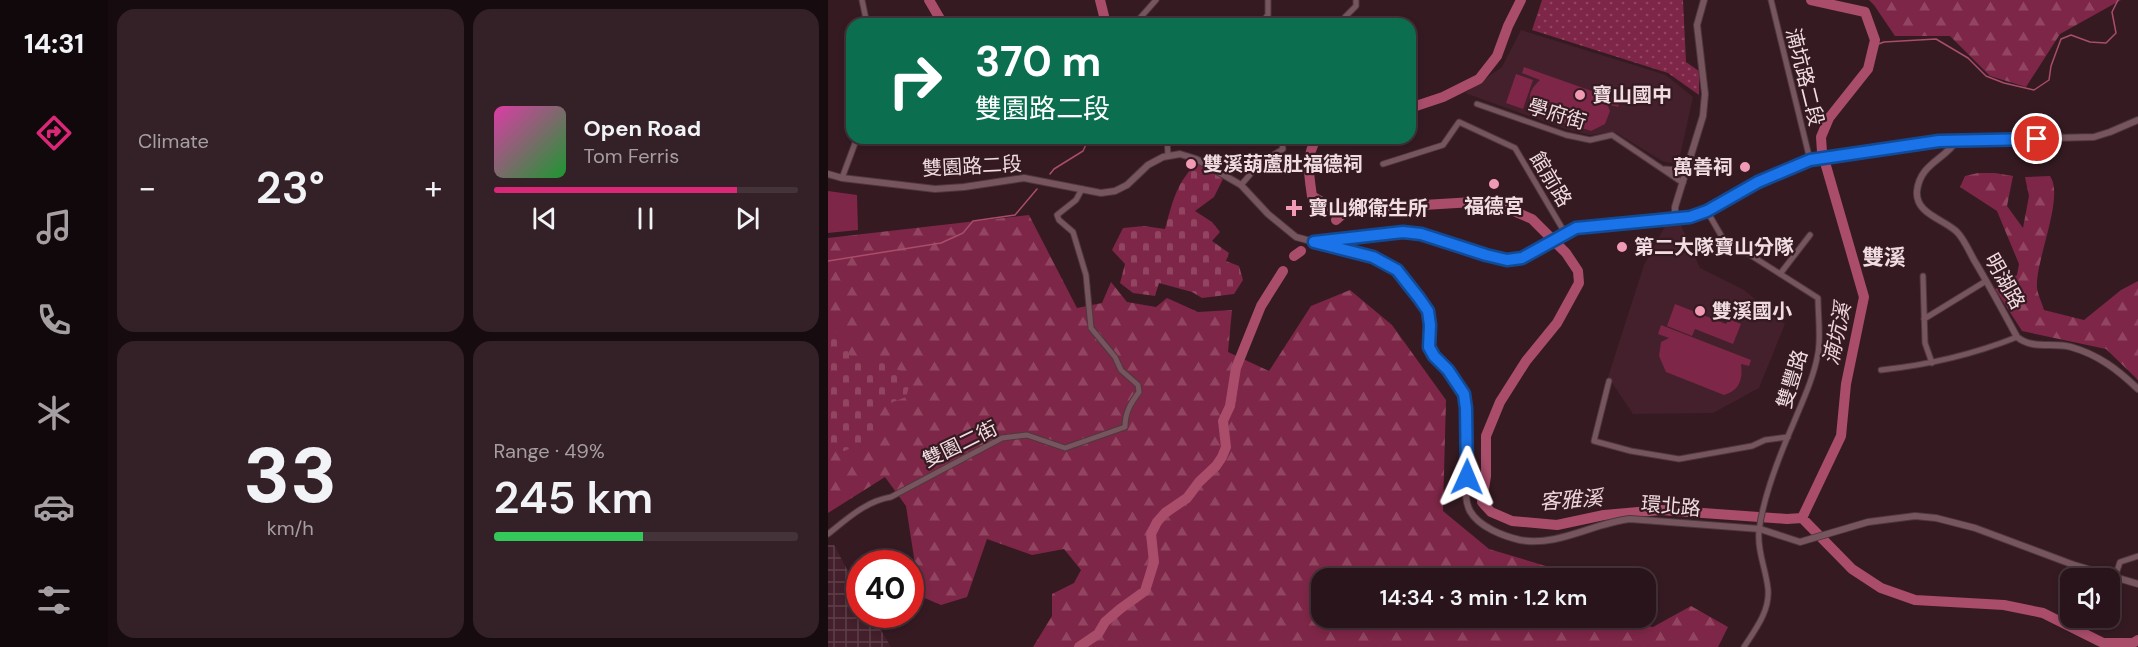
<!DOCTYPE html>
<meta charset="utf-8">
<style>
body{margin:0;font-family:"DM Sans","Noto Sans TC",sans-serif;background:#342127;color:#f1f3f6;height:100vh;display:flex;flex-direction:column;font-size:22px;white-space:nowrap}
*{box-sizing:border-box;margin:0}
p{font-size:20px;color:#a59ea2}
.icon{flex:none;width:33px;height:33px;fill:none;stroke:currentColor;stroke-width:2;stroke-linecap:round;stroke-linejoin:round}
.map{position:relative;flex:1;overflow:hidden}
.side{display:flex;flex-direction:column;gap:9px;padding:9px;background:#160b0e;width:720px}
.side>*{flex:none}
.guide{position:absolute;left:18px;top:18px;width:570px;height:126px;border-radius:18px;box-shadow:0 3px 9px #0003,0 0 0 2px #443339;background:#0b6e4f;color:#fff;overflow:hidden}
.fabs{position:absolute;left:1232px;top:568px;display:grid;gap:12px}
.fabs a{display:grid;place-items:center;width:60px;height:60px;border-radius:12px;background:#28141a;box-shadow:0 3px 9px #0003,0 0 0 2px #443339;font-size:30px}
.speed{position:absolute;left:18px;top:550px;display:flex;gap:12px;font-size:30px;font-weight:700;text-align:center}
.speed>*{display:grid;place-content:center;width:78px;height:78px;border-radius:50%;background:#28141a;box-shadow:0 3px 9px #0003,0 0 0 2px #443339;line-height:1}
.speed .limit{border:9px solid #d22;background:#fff;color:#111}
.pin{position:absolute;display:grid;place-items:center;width:51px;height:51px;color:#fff;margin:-26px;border:3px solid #fff;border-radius:50%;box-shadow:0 2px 6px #0007}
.me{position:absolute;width:66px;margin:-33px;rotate:1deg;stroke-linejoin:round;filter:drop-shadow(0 0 4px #0008)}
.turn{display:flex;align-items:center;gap:21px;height:126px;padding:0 30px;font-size:27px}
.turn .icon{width:78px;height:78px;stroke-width:2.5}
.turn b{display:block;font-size:42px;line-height:51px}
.big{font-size:45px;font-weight:600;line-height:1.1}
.side .widget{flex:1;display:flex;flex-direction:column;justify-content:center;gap:9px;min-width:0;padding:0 21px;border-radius:18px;background:#342127}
.side .dial{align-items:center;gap:0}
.dial b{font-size:78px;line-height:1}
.song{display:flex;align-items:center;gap:18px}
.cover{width:72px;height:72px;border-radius:9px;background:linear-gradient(135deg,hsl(320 70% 55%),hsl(130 70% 35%))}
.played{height:6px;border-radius:3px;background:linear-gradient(90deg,#db2777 80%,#443339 80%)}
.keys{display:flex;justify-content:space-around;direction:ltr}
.heat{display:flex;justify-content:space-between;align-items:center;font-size:33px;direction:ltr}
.charge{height:9px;border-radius:4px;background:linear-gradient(90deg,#34c759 49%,#443339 0)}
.side .tiles{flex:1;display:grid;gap:9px;grid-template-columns:repeat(2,1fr)}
.trip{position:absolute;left:483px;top:568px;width:345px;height:60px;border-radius:18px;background:#28141a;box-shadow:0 3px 9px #0003,0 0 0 2px #443339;font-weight:600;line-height:60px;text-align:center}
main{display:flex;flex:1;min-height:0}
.tab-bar{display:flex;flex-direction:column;width:108px;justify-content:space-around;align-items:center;background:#10080a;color:#a59ea2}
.tab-bar .icon{width:42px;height:42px}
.tab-bar .selected{color:#db2777}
.tab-bar b{font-size:27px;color:#f1f3f6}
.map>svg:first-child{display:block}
.built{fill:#43202b}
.industrial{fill:url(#industrial-grid)}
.green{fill:#7e2647}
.forest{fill:url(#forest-firs)}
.cemetery{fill:url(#cemetery-stones)}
.park{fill:url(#park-dots)}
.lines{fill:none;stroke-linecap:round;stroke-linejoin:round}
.stream{stroke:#a94d6b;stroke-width:1.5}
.river{stroke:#a94d6b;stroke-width:10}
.minor-casing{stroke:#4e383f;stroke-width:7}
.tertiary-casing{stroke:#4e383f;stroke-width:8}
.minor{stroke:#76555e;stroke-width:5}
.tertiary{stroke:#76555e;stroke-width:6}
.route-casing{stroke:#114b97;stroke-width:15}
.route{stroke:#1a73e8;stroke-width:10}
.poi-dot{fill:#f19ab3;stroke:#351a22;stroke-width:2}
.labels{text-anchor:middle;stroke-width:4.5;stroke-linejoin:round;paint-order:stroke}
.street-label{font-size:20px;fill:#f0dce1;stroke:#351a22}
.poi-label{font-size:20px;font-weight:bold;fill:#f0dce1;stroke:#351a22;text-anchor:start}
.water-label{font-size:21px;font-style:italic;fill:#efd4db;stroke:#351a22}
.quarter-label{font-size:22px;font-weight:bold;fill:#f0dce1;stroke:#351a22}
</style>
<main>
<nav class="tab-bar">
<b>14:31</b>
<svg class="icon selected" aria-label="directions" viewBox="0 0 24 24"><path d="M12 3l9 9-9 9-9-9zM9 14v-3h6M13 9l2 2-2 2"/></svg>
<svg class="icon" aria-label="music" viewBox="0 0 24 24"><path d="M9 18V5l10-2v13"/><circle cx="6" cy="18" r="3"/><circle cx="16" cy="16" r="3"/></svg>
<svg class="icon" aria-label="phone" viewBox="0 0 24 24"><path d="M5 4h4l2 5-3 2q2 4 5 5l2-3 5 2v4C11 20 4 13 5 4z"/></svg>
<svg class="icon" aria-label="climate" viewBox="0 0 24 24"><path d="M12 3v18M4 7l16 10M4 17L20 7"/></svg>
<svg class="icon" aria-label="car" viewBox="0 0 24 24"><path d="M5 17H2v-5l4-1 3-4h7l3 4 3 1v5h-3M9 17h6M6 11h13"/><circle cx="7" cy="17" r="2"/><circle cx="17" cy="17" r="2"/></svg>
<svg class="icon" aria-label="filters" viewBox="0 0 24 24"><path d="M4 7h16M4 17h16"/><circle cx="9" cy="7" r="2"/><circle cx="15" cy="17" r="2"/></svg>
</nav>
<section class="side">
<div class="tiles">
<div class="widget"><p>Climate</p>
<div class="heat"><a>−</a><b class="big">23°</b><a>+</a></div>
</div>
<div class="widget">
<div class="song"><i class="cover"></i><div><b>Open Road</b><p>Tom Ferris</p></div></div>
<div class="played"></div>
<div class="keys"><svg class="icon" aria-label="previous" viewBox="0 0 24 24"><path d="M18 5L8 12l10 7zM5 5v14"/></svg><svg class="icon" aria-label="pause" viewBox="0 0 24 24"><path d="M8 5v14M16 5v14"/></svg><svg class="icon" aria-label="next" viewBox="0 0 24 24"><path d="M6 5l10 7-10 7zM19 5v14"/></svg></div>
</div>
<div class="widget dial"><b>33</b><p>km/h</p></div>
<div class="widget"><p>Range · 49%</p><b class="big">245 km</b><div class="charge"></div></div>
</div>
</section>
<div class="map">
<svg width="1310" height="647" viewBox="0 0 1310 647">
<defs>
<pattern id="industrial-grid" width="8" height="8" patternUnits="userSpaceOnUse" patternTransform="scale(1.5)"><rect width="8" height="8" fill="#43202b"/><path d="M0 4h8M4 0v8" fill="none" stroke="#5e4049"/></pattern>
<pattern id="forest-firs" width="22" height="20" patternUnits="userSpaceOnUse" patternTransform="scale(1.5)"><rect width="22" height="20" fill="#7e2647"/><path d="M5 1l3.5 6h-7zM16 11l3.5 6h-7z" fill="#914561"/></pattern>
<pattern id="cemetery-stones" width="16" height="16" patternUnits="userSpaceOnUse" patternTransform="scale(1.5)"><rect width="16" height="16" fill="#7e2647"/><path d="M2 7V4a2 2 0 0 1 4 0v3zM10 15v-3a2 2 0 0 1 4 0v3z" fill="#914561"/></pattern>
<pattern id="park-dots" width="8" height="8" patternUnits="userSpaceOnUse" patternTransform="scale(1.5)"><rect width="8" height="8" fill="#7e2647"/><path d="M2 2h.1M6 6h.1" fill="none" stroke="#914561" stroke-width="1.8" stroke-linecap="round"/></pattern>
</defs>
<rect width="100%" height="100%" fill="#351a22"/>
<path class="built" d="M693,30L838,75L865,97L851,161L843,163L834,161L787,132L762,135L737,129L637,93L674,67Z
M853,225L872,268L916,290L957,324L931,388L885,413L805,414L780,377L816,265L837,226Z"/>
<path class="industrial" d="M0,545H6L31,592L32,615H44L63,647H0Z"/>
<path class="green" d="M696,67L792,101L790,107L779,104L782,111L777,124L763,131C742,124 677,112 712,80L694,73Z
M688,74L705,80L695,109L678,103Z
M0,191L29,195L30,230L0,233Z
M847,304L898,324L901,319L913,324L905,344L867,329L864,336L839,326Z
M833,325L923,360L921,366L913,364C915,379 912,390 896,395L838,372L831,356L833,342L841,338L830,334Z"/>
<path class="forest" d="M1041,0H1293L1232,34L1198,87L1162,76L1122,36H1067L1046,5Z
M1150,173H1167L1185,176L1179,206L1195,228L1201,196L1197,177L1222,176C1237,197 1207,260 1209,288C1210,295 1214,303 1216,310L1256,320L1293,290L1310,281V380L1278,349L1194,331L1167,289L1189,275L1191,264L1169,211L1132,187L1137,176Z
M201,215L249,308L274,303L283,282L299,302L328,307L339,298L370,312L404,310L400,352L441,371L483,306L522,290L564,325L618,400L615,511L661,549L721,567L731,579H494V618H780L825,627L863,606L900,627L890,647H205L224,616V594L246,583L253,570L236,549L204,555L159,539L139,597L113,605L92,596L78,506L57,477L0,513V238Z"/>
<path class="cemetery" d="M371,162L395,179L386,197L367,211L384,222L392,232L384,241L401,253L398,261L411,266L415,280L406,294L374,298L364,292L331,283L327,296L305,293L292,283L297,264L284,250L295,228L316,226L337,229C344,204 349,179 371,162Z
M0,331L13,333L24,362H52L84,376L78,397L52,407L42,440L16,451L0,449Z"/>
<path class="park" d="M714,0H855L858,62L871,71V95L840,73L704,30Z"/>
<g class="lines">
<path class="stream" d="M1045,46L1056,42L1108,39L1140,58L1158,76L1176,83L1206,90L1221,80L1223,66L1233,39L1243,35L1262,42L1278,43L1288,33L1284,12L1290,0
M222,174L226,169L255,151L261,138
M0,261L113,243L135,233L145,221L187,215L209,189"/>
<path class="river" d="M101,0L115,24
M272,0L278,24
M582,108L615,97L651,79L669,56L680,26L693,0
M489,138C477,156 481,175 484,196L502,207L579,206L662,201L704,219L738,253L750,271L751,283L729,323L698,361L672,402L658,436V476L654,502L663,512L684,521L729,525L776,515L833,510L959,519L974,518L1024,569L1053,588L1087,600L1176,605L1215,613L1275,643H1305L1310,640
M508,220L522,208
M466,256L473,251
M974,518L1013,436L1018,384L1036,297L994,152L993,137L1001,118L1040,69L1047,40L1037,12L983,0
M251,647L270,634L277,622L292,609L317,591L326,562L323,534L329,522L337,513L359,498L371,482L388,466L394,457L398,447L395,421L402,406L408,368L433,306L455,271"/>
<g class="minor-casing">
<path id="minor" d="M34,0L39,24
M943,0L982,160
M312,24V18L328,0
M432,24L440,15V0
M513,24L517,17L528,6V0
M649,104L738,135L762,140L784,135L855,183
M339,138L340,155
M555,164L615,145L631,122L687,148L737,233
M837,169L849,170L860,161
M14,178L29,138
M413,185L432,163L455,149L453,138
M879,211L894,237L990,298C990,316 993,336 990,353C986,377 975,400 966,422C952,454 935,496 931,531C929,551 938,569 940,589C942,611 927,630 916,647
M952,274L982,235
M1095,276L1097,343L1104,363
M1096,319L1158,281
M1053,370C1100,365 1144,355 1189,337
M781,381L766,441L803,451L851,459L924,446L937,440L960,437
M0,534C19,519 38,501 63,497L174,438L199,435L237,448L297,427C297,412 303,403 311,392L310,385L293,370L287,357L263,328L258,275L245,232L231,220L229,215L248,200L254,189
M1287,577L1292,562L1310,556"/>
</g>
<g class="tertiary-casing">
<path id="tertiary" d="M1128,141C1118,159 1092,163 1089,191C1087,214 1116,219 1129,232C1136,239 1141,251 1146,260C1161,285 1175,311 1189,337C1205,350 1225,342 1243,347C1271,355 1290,370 1310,389
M0,174L14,178L107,189L136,187L196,178L273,193L287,191L299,185L320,165L335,157L352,154L368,159L413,185L440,214L468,237L486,242L575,232L593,234L658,256L679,260L694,258L748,228L862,217L879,211L930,182L982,160L1111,141L1266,137L1282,132L1310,120
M847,220V207L875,116L877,94L869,25L876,0
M492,243C516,248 549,253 569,270C574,274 578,282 583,287C589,294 595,301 599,309C605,322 598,337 603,350C609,367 632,377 636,397C642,419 640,444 639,466C639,479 635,498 642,511C651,527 675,536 692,540C730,547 765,523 802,519L932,529L972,542L1040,522L1087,516L1108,518L1147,528L1246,565L1310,584"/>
</g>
<use href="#minor" class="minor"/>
<use href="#tertiary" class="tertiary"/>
</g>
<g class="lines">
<g class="route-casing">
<path id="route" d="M639,477L638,408L636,394L620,370L606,356L601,347L602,325L600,311L591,298L569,270L545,257L486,242L575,232L593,234L658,255L679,260L694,258L748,228L862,217L879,211L930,182L982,160L1111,141L1209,139"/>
</g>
<use href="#route" class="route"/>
</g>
<g class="poi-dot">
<circle cx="752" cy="95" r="6"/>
<circle cx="363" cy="164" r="6"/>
<circle cx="917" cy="167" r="6"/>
<circle cx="666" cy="184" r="6"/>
<path d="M463 199h6v6h6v6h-6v6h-6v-6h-6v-6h6z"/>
<circle cx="794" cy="247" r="6"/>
<circle cx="872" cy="311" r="6"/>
</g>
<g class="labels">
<g class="street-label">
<text transform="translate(977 77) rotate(76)" y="7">湳坑路二段</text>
<text transform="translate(729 114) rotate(17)" y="7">學府街</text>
<text transform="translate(144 166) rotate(-3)" y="7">雙園路二段</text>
<text transform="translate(723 179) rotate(59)" y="7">館前路</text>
<text transform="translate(1177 281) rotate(61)" y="7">明湖路</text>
<text transform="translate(964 379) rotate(-73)" y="7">雙豐路</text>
<text transform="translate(132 444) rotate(-26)" y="7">雙園二街</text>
<text transform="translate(843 506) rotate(5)" y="7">環北路</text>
</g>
<g class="poi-label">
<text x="764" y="102">寶山國中</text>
<text x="375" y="171">雙溪葫蘆肚福德祠</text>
<text x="905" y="174" text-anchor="end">萬善祠</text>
<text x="666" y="213" text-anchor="middle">福德宮</text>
<text x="480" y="215">寶山鄉衛生所</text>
<text x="806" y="254">第二大隊寶山分隊</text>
<text x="884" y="318">雙溪國小</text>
</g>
<g class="water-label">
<text transform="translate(1009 334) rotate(-78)" y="7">湳坑溪</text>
<text transform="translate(743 500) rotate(-4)" y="7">客雅溪</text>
</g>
<g class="quarter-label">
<text x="1056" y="265">雙溪</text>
</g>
</g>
</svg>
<div class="fabs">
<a><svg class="icon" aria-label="sound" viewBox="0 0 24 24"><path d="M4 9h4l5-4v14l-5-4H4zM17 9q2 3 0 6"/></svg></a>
</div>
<div class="speed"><div class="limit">40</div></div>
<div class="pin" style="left:1209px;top:139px;background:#d93025"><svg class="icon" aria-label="arrive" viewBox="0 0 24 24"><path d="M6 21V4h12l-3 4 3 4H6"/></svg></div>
<svg class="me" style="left:639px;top:477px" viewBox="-20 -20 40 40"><path d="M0-17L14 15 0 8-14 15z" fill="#1a73e8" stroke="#fff" stroke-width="4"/></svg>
<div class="trip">14:34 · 3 min · 1.2 km</div>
<div class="guide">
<div class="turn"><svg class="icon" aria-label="right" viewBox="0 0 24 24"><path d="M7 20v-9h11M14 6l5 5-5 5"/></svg><div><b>370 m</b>雙園路二段</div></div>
</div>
</div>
</main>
